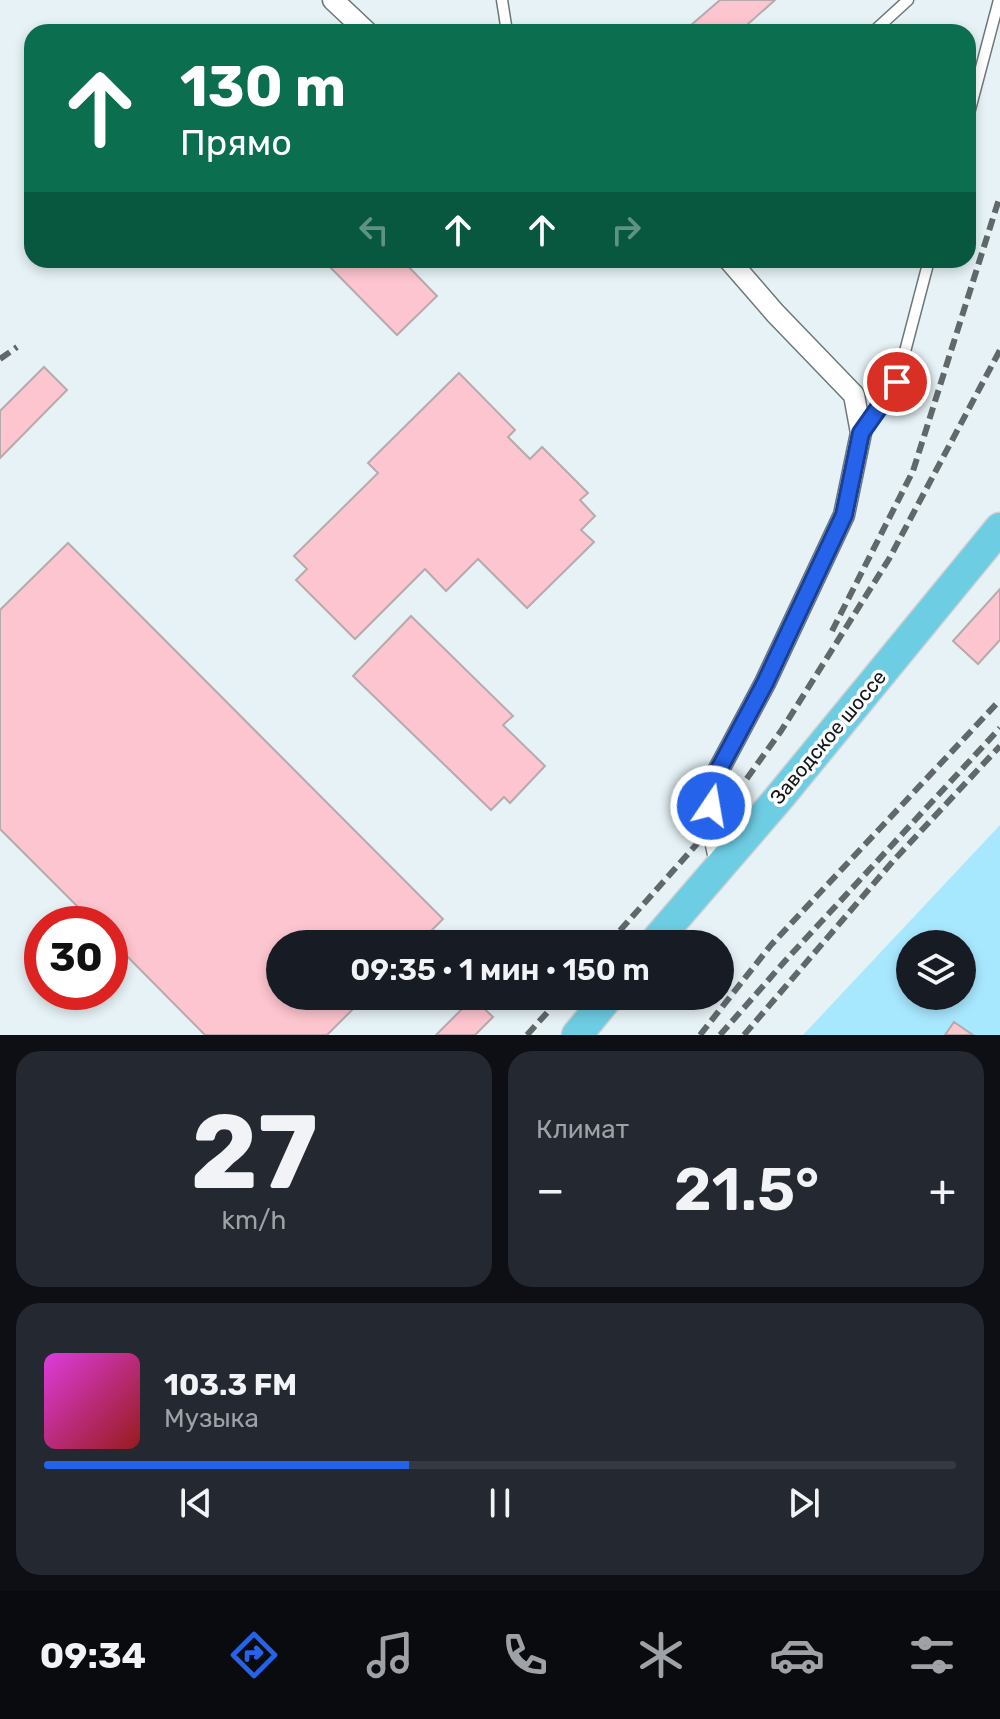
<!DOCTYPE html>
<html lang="ru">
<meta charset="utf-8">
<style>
body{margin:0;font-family:Rubik,sans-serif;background:#242831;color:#f1f3f6;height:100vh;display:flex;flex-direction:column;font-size:30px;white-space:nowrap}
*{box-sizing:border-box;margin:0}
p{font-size:26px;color:#9ea1a6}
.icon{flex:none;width:44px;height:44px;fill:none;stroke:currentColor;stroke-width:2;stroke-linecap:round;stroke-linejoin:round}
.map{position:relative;height:1035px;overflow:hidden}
.details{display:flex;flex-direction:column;gap:16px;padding:16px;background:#0d0f14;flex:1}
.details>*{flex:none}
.hud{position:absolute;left:24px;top:24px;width:952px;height:244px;border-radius:24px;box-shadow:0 4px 12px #0003;background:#0b6e4f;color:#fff;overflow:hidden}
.buttons{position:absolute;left:896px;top:930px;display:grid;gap:16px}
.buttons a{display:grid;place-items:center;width:80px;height:80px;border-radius:50%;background:#171b24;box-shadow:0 4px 12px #0003;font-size:40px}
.speed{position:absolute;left:24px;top:906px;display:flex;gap:16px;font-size:40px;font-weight:700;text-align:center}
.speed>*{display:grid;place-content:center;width:104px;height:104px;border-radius:50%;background:#171b24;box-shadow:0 4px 12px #0003;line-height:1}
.speed .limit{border:12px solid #d22;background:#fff;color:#111}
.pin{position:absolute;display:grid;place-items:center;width:68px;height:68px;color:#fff;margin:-34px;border:4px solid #fff;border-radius:50%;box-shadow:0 2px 8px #0007}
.me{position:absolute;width:88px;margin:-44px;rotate:12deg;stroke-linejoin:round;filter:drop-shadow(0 0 6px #0008)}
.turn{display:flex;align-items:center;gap:28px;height:168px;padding:0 24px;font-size:36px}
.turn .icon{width:104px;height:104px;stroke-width:2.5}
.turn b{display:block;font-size:56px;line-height:68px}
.lanes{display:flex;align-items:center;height:76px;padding:0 24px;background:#0003;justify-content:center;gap:40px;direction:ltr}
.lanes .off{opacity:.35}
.big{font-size:60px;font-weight:600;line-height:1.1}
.details .tile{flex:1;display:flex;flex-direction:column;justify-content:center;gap:12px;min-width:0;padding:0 28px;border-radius:24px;background:#242831}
.details .dial{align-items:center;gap:0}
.dial b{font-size:104px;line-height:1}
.song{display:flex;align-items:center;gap:24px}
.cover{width:96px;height:96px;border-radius:12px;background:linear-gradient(135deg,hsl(300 70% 55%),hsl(0 70% 35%))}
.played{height:8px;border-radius:4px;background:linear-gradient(90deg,#2563eb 40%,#363941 40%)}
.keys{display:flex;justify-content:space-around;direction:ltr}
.heat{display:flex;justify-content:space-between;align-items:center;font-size:44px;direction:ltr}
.details .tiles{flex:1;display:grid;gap:16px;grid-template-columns:1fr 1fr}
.tile:last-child{grid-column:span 2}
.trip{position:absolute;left:266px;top:930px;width:468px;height:80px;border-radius:40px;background:#171b24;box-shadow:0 4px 12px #0003;font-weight:600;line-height:80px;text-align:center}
.tabs{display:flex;height:128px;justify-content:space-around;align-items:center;background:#090b0e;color:#9ea1a6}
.tabs .icon{width:56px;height:56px}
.tabs .on{color:#2563eb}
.tabs b{font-size:36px;color:#f1f3f6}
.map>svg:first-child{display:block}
.green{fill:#a8e8fe;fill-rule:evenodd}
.building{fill:#fdc5cf;stroke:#b6aaac;stroke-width:2}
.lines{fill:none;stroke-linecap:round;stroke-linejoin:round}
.lane-casing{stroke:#6e787b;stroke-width:13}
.street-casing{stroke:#6e787b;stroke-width:23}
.primary-casing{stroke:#d0d0d1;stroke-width:33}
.lane{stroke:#fff;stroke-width:10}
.street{stroke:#fff;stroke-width:20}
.primary{stroke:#6dcde3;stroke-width:30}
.rail{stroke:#61686a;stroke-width:6;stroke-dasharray:12 6;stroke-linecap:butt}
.route-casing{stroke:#184099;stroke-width:20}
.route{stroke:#2563eb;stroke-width:14}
.labels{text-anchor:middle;stroke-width:7;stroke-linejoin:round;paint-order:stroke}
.street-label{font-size:20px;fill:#131618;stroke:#fbfdfe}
</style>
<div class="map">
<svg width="1000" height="1035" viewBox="0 0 1000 1035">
<rect width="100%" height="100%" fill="#e6f2f6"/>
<path class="green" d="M1000,825V1035H803ZM910,944H962V996H910Z"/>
<path class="building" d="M720,0H775L739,32H683Z
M323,260H402L437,296L397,335Z
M44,367L67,390L0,458V411Z
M459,373L515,430L508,437L530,459L542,447L588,493L580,500L595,516L581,530L594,542L527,608L478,559L446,591L425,569L355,639L296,580L307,569L294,556L378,473L368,463Z
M68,543L443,919L418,944H280V996H366L327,1035H205L110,939V924H95L0,829V610Z
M1000,589V640L978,664L953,641Z
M411,616L513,716L503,725L545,766L510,803L504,797L491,810L353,676Z
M473,998L493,1017L475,1035H436Z
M954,1022L973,1035H945Z"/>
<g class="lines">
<g class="lane-casing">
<path id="lane" d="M502,0L507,32
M873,32L908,0
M968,117L999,0
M862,431L897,382L929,260"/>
</g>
<g class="street-casing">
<path id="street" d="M333,0L367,32
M720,863L712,827L710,786L765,683L844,515L861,433L854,395L775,313L729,260"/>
</g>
<g class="primary-casing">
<path id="primary" d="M653,944L778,799L1000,528
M577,1035L609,996"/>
</g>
<use href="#lane" class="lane"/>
<use href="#street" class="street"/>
<use href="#primary" class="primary"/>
<path class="rail" d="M0,359L17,347
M832,631L913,471L1000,196
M608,944L712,827L781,731L889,559L1000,350
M527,1035L562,996
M700,1035L771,945L1000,700
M720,1035L785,961L1000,728
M744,1035L894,860L1000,746"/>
</g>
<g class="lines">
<g class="route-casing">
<path id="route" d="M711,806L710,786L765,683L844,515L861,433L897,382"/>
</g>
<use href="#route" class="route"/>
</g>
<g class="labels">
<g class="street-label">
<text transform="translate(828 737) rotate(-50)" y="7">Заводское шоссе</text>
</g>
</g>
</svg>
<div class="buttons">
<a><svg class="icon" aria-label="layers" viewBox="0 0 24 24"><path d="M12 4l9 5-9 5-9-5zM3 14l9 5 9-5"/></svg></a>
</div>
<div class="speed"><div class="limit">30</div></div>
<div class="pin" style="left:897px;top:382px;background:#d93025"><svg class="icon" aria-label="arrive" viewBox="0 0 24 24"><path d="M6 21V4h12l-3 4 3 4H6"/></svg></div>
<svg class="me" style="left:711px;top:806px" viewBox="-20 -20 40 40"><circle r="17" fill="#2563eb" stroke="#fff" stroke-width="3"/><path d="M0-11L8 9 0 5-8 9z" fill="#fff"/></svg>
<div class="trip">09:35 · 1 мин · 150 m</div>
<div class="hud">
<div class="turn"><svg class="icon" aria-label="ahead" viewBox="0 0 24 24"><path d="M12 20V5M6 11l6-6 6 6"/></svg><div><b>130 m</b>Прямо</div></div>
<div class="lanes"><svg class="icon off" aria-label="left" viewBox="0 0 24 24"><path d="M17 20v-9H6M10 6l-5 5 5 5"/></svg><svg class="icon" aria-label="ahead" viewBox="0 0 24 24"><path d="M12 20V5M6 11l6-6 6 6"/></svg><svg class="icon" aria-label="ahead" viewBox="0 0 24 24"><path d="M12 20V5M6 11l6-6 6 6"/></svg><svg class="icon off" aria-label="right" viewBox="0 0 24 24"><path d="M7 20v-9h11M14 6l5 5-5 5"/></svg></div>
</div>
</div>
<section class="details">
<div class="tiles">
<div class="tile dial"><b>27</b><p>km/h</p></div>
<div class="tile"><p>Климат</p>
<div class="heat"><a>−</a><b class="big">21.5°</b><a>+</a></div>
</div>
<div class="tile">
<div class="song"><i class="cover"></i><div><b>103.3 FM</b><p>Музыка</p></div></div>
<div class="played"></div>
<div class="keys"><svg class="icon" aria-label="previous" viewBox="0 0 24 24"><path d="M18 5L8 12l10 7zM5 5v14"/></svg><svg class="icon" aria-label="pause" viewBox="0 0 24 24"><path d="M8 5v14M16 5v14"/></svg><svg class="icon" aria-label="next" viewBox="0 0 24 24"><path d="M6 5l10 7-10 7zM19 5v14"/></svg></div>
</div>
</div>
</section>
<nav class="tabs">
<b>09:34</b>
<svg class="icon on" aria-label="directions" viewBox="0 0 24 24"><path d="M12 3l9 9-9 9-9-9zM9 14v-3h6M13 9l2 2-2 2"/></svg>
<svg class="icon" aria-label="music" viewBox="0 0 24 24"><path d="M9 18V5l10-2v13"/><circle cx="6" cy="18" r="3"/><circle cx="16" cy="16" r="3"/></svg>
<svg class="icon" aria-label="phone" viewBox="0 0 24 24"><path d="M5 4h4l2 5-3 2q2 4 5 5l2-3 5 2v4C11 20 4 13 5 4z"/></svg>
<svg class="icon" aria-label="climate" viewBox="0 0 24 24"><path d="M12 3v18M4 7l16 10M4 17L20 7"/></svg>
<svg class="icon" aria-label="car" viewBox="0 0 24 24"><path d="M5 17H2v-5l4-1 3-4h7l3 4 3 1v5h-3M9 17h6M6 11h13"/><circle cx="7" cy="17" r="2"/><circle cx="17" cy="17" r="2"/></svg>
<svg class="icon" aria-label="filters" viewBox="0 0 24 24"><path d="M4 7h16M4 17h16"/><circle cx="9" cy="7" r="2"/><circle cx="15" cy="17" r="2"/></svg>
</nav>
